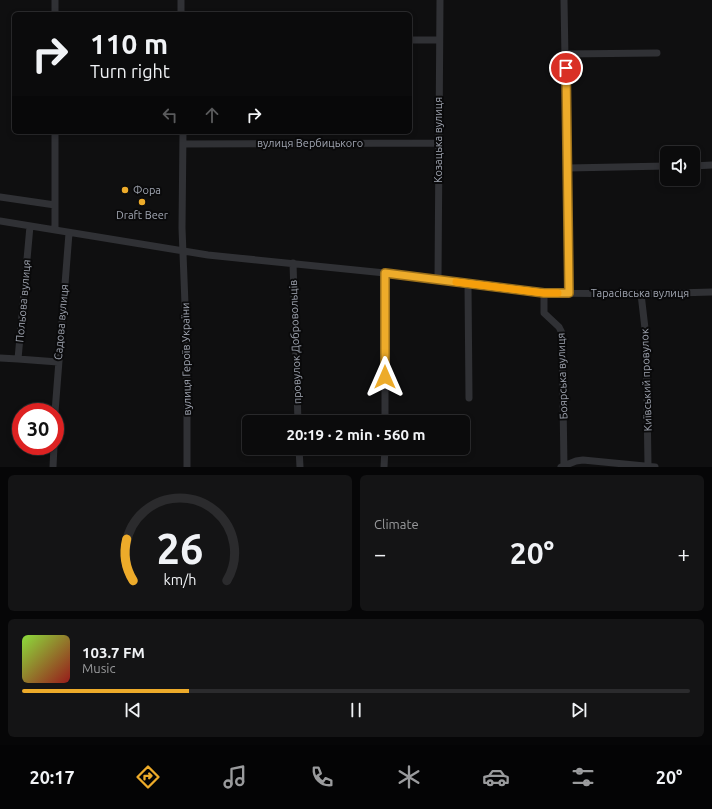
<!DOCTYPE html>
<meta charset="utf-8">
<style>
body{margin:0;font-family:Ubuntu,sans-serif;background:#141415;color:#f1f3f6;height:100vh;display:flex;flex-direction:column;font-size:15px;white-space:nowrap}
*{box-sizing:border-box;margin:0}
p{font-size:13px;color:#9a9b9d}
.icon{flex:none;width:22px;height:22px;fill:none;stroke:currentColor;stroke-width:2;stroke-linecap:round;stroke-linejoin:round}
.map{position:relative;height:467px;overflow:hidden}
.drawer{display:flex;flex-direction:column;gap:8px;padding:8px;background:#060607;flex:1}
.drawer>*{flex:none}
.top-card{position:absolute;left:12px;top:12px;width:400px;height:122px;border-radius:6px;box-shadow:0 2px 6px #0003,0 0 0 1px #2b2b2d;background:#0b0b0c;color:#f1f3f6;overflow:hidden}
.buttons{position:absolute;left:660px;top:146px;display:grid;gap:8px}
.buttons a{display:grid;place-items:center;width:40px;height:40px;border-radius:6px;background:#0b0b0c;box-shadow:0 2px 6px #0003,0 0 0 1px #2b2b2d;font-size:20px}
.speed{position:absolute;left:12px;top:403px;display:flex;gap:8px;font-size:20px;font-weight:700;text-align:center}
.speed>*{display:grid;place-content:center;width:52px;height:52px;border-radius:50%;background:#0b0b0c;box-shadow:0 2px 6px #0003,0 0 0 1px #2b2b2d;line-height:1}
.speed .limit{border:6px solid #d22;background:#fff;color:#111}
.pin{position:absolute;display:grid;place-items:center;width:34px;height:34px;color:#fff;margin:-17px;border:2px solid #fff;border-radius:50%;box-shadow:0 1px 4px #0007}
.me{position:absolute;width:44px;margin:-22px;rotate:0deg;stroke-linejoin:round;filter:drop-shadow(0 0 3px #0008)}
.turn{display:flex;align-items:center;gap:14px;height:84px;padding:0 12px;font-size:18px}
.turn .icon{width:52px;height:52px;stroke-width:2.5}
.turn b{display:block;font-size:28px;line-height:34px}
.lanes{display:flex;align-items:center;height:38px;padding:0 12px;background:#0003;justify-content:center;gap:20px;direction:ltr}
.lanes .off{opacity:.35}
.big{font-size:30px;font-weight:700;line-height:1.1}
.drawer .card{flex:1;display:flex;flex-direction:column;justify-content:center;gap:6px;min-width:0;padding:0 14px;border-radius:6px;background:#141415}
.drawer .dial{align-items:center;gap:0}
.dial svg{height:104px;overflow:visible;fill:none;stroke:#2b2b2d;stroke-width:7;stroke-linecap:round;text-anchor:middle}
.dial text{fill:#f1f3f6;stroke:none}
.song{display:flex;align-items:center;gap:12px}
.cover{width:48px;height:48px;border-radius:6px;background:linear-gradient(135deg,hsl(90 70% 55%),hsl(0 70% 35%))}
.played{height:4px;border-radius:2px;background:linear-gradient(90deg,#edab2a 25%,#2b2b2d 25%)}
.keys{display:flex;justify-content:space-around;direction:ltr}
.heat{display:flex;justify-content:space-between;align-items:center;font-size:22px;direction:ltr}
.drawer .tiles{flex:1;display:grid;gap:8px;grid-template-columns:1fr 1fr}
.card:last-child{grid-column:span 2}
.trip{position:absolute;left:242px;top:415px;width:228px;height:40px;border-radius:6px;background:#0b0b0c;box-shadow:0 2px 6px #0003,0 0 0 1px #2b2b2d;font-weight:700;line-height:40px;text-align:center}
.menu{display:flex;height:64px;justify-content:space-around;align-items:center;background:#040405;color:#9a9b9d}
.menu .icon{width:28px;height:28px}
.menu .selected{color:#edab2a}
.menu b{font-size:18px;color:#f1f3f6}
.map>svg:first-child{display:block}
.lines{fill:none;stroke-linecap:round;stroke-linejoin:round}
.minor{stroke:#303135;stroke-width:7}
.route-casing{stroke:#9a6f1b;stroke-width:10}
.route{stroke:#edab2a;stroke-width:7}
.slow{stroke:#f59e0b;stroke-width:7}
.poi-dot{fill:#edab2a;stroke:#0a0a0b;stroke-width:1.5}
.labels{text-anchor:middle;stroke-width:4;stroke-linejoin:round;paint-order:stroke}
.street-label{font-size:11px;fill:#a0a5b1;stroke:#0a0a0b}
.poi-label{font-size:11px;fill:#a0a5b1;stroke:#0a0a0b;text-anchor:start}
</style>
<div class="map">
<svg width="712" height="467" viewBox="0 0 712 467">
<rect width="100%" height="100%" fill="#0f0f10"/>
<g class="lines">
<path class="minor" d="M181,0V14
M564,0L569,293
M55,14V0
M410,40H439
M565,54L657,53
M55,132V230
M183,132L182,228L187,355V467
M183,144L438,143
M693,166L712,165
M568,168L667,166
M0,197L55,205
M0,221L208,255L385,273L544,293L641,294L712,292
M293,263L298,422
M438,280L440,0
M468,284L469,398
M544,293V313L559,327L562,333L564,467
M641,294L646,337L648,465
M0,358L18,359L30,226
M18,359L58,362
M55,412L69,233
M385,422V273
M299,448L300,467
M53,467L54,446
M384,467L385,448
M561,467L576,461L583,460L655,467"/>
</g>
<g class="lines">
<g class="route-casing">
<path id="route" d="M385,377V273L544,293H569L566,68"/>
</g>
<use href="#route" class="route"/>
<path class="slow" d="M456,282L544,293H558"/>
</g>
<g class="poi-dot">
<circle cx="125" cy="190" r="4"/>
<circle cx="142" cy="202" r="4"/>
</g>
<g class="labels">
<g class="street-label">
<text transform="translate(438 140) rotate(-90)" y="4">Козацька вулиця</text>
<text x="310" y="147">вулиця Вербицького</text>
<text x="640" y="297">Тарасівська вулиця</text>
<text transform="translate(23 301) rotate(-85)" y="4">Польова вулиця</text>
<text transform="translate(61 322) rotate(-85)" y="4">Садова вулиця</text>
<text transform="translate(295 342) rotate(-92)" y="4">провулок Добровольців</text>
<text transform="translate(186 359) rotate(-91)" y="4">вулиця Героїв України</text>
<text transform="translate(562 376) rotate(-92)" y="4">Боярська вулиця</text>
<text transform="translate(646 380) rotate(-92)" y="4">Київський провулок</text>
</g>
<g class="poi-label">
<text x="133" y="194">Фора</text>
<text x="142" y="219" text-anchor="middle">Draft Beer</text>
</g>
</g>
</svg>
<div class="buttons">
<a><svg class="icon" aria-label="sound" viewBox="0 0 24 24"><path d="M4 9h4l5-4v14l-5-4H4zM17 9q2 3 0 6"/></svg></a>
</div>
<div class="speed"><div class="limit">30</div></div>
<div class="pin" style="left:566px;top:68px;background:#d93025"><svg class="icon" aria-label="arrive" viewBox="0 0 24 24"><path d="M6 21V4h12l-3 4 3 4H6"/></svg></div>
<svg class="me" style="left:385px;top:377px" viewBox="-20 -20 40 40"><path d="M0-17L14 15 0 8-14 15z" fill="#edab2a" stroke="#fff" stroke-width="4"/></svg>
<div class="trip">20:19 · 2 min · 560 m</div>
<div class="top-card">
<div class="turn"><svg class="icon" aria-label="right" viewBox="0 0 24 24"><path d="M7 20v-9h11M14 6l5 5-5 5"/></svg><div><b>110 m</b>Turn right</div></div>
<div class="lanes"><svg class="icon off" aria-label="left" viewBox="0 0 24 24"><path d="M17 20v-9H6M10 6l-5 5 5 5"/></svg><svg class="icon off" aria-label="ahead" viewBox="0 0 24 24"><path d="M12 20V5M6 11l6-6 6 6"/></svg><svg class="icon" aria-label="right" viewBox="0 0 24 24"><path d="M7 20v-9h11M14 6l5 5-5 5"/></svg></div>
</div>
</div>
<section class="drawer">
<div class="tiles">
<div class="card dial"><svg viewBox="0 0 100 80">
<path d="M14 69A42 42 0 1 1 86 69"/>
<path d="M14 69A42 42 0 0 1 9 37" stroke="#edab2a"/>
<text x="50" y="56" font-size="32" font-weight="700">26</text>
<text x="50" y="72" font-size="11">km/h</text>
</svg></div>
<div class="card"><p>Climate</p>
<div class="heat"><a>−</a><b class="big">20°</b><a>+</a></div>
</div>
<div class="card">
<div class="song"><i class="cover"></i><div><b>103.7 FM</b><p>Music</p></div></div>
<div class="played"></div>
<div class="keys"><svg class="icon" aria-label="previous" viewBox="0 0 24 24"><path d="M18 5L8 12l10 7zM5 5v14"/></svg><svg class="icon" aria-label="pause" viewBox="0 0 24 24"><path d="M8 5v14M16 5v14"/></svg><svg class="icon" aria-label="next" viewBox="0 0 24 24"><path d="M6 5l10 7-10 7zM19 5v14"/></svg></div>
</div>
</div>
</section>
<nav class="menu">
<b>20:17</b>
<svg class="icon selected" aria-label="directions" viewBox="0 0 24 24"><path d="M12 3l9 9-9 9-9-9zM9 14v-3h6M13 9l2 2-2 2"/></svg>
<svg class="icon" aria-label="music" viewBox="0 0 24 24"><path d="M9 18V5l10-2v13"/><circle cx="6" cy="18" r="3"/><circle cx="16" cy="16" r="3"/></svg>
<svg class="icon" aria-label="phone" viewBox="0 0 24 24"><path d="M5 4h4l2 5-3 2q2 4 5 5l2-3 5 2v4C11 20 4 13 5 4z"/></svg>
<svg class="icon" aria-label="climate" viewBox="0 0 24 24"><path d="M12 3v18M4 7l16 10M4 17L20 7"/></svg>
<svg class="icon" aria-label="car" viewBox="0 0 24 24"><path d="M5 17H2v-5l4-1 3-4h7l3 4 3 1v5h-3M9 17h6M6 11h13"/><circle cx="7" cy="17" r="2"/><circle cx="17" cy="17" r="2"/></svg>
<svg class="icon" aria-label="filters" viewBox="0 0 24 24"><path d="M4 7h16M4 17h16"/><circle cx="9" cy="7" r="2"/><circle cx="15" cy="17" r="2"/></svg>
<b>20°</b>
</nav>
